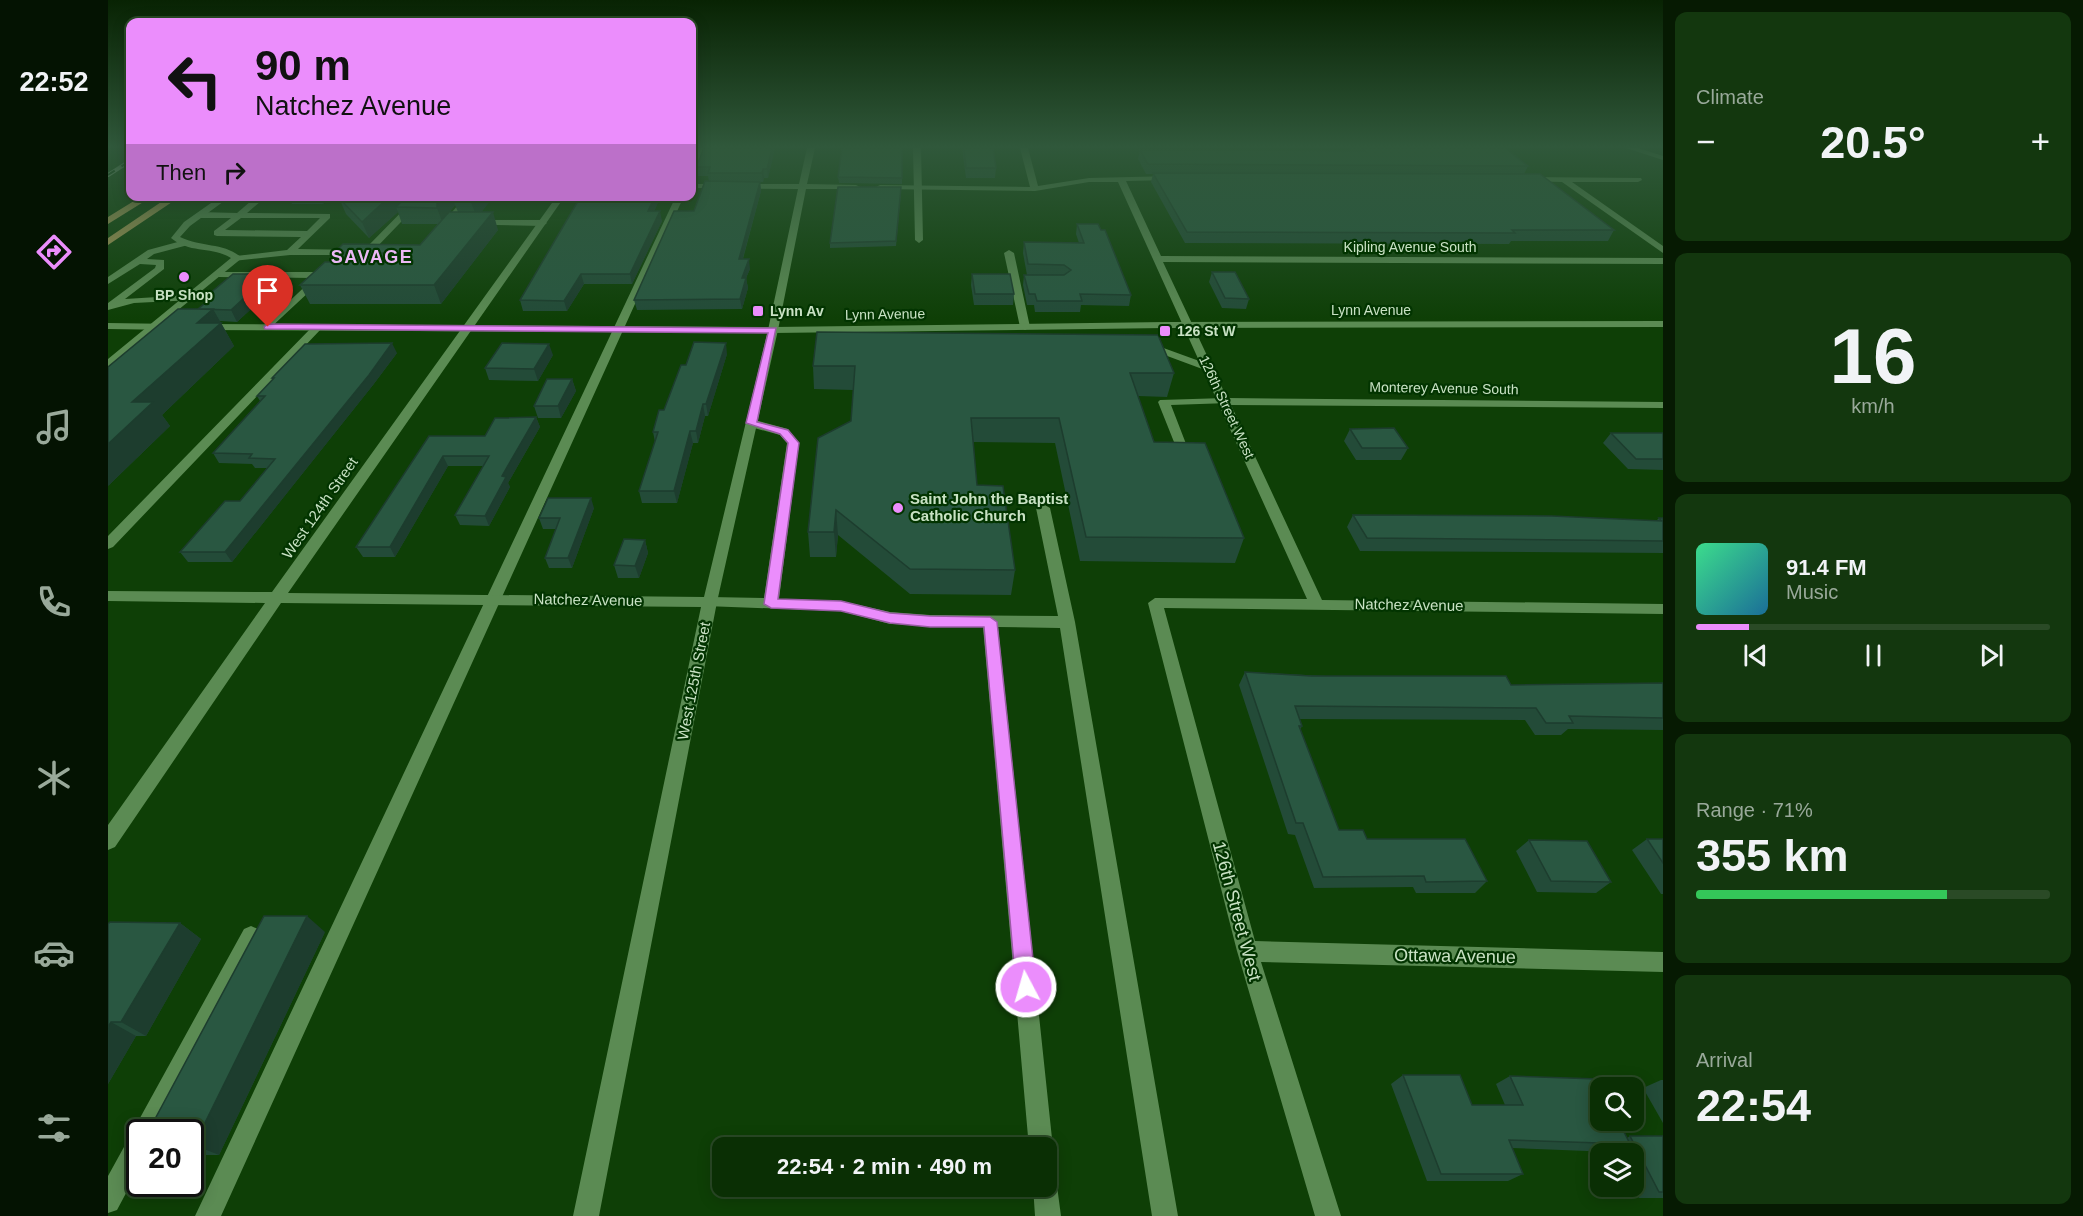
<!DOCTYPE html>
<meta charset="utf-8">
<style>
body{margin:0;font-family:Arial,sans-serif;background:#13370e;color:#f1f3f6;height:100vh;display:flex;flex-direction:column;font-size:22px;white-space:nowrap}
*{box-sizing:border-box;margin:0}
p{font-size:20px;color:#99a99a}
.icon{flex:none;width:33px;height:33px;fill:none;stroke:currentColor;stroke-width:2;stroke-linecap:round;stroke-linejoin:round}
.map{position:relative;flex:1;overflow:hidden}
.side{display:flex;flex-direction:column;gap:12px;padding:12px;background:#061a02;width:420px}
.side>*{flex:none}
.guide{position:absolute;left:18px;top:18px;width:570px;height:183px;border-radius:12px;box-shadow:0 3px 15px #0003,0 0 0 2px #2a4a26;background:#eb8dfc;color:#111;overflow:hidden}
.buttons{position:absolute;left:1482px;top:1077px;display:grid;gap:12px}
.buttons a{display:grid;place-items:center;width:54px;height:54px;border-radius:12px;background:#0a2f04;box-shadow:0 3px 15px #0003,0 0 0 2px #2a4a26;font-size:30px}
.speed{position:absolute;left:18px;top:1119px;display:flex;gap:12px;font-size:30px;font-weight:700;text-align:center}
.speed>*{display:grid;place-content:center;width:78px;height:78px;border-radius:50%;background:#0a2f04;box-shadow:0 3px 15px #0003,0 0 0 2px #2a4a26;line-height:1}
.speed .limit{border:3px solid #111;border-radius:9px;background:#fff;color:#111}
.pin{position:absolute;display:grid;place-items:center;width:51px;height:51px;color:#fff;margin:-62px -26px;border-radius:50% 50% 50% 0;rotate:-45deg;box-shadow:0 0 6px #0007}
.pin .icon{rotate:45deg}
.me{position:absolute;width:66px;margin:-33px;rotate:354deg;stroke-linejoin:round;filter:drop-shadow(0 0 4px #0008)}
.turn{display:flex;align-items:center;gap:21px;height:126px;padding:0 30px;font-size:27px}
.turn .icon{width:78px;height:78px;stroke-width:2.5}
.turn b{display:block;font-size:42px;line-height:51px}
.then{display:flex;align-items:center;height:57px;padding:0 30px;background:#0003;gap:12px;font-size:22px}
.big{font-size:45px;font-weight:700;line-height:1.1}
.side .card{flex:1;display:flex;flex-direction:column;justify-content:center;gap:9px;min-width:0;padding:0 21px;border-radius:12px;background:#13370e}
.side .dial{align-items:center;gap:0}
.dial b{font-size:78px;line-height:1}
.song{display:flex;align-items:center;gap:18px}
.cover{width:72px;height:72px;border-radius:9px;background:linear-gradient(135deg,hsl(150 70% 55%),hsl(200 70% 35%))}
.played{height:6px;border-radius:3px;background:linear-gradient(90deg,#eb8dfc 15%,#2a4a26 15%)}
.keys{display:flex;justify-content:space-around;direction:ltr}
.heat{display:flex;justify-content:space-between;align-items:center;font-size:33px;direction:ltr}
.charge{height:9px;border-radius:4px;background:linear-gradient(90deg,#34c759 71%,#2a4a26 0)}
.trip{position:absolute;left:604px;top:1137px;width:345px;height:60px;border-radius:12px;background:#0a2f04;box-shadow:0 3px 15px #0003,0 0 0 2px #2a4a26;font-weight:700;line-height:60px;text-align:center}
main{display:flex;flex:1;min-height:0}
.menu{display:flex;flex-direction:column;width:108px;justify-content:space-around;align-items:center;background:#041302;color:#99a99a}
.menu .icon{width:42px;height:42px}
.menu .selected{color:#eb8dfc}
.menu b{font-size:27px;color:#f1f3f6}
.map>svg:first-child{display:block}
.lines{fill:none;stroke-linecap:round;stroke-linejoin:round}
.service{fill:#5b8b53;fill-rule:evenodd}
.minor{fill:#5b8b53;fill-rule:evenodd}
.tertiary{fill:#5b8b53;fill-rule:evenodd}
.secondary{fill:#5b8b53;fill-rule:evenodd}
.trunk{fill:#b09c58;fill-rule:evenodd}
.rail-casing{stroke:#a1bf9c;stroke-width:4}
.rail{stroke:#023400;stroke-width:2;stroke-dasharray:8;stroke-linecap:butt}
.wall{fill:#234b38;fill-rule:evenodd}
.shaded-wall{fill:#1d3d2e}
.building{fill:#295741;stroke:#1d3d2e;stroke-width:1.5}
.route{fill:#eb8dfc;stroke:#995ca4;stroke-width:1.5}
.poi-dot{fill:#eb8dfc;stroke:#023400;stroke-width:2}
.labels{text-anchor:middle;stroke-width:4.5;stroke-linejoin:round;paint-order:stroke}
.far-street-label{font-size:14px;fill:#c9e2c4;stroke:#023400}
.far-poi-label{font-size:14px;font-weight:bold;fill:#c9e2c4;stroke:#023400;text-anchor:start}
.poi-label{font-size:15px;font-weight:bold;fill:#c9e2c4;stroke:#023400;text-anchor:start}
.street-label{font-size:15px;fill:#c9e2c4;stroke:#023400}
.far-district-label{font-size:18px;font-weight:bold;letter-spacing:1.5px;fill:#ebb8f5;stroke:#023400}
.near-street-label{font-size:18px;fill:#c9e2c4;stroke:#023400}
</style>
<main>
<nav class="menu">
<b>22:52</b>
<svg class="icon selected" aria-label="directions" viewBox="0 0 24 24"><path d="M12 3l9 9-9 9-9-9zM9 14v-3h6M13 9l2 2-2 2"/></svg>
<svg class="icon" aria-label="music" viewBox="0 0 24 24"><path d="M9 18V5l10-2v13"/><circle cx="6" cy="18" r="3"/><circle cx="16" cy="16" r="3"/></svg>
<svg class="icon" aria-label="phone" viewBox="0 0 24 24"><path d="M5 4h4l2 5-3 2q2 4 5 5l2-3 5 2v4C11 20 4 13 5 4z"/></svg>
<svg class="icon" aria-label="climate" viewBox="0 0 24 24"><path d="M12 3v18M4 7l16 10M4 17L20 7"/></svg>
<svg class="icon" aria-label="car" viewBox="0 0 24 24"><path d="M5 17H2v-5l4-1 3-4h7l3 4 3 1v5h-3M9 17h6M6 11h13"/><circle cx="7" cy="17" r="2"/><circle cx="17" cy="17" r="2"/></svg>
<svg class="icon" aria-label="filters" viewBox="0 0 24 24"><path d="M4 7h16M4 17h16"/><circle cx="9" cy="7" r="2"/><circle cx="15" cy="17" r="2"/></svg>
</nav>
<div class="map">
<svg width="1555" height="1216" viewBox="0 0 1555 1216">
<rect width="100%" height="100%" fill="#0e3f06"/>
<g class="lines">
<path class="service" d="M591,148H598L588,173L584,175V166Z
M805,148H813L815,240L811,243L807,240Z
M149,196H159L139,213L222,214V218L190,249L252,250L259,247L309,196H318L265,251L257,255H182L125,261V257L128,256L179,250L193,237L109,236L106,235V231L123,218H91L87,215L91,212L129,213ZM133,218H212L199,231L117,230Z
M358,196H367L347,220H435L439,223L435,226L337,224V220Z
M568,196H576L113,1216H87Z
M77,240L81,243L80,245L46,254L39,259L56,260V269L17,299L82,295L85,296V300L26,303L0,310V303L47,268L48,265L32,264L0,284V277L40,250Z
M901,250L906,253L922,327L917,330L912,327L896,253Z
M108,272H222L227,275L216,278L160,330L155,327L156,325L206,278L111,277L108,276Z
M205,326L214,328L5,547L0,549V536Z
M1039,342L1105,366L1106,368L1097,370L1035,347L1034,345Z
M1117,398L1121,399V403L1063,405L1080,449L1074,453L1070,452L1050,402L1052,400Z
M643,419L680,429L691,443L671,599L733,601L782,612L822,615L950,616L928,508L935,504L942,508L967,622L1070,1216H1044L952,628L890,627L945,1148L939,1158V1148H921L875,627L782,624L733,611L597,606L595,602L602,597L656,598L679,443L672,435L639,426V420Z
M143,926L150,929L153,936L150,943L50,1132H32V1167L9,1210L0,1213V1176L136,929Z
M939,1174L946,1177L949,1186L953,1216H927L925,1186H939Z"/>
<path class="minor" d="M699,148H707L699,184L748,185L752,187L748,189H698L670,330L609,602L491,1216H465L593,607L173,603L7,847L0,850V825L157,603L0,601V591L164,592L449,196H457L180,593L596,597L660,330L690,189L584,188V184H691Z
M912,148H920L930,186L981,178L1066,176V180H1063L1018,181L1053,256L1555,258V264L1055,262L1119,398L1555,402V408L1123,405L1214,600L1555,604V614L1056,608L1147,941L1555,952V972L1153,962L1233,1216H1207L1129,951L1040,603L1047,598L1199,599L1010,182H981L927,191L772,189L768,187L772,185L922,187Z
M1518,148H1530L1555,156V160Z
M1417,177L1533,178L1534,180L1530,182H1464L1555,246V253L1454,182L1414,181L1413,179Z"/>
<path class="tertiary" d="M113,196H123L82,226L72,237C95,248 116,242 134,258L0,367V359L123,258C104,246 82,254 63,238L76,222Z"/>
<path class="secondary" d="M1555,321V327L1058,328L665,333L94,330L89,327L94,324L665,327L1058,322Z
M0,323L67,324L72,327L67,330L0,329Z"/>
<path class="trunk" d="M34,196H45L0,224V217Z
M62,196H73L0,245V238Z"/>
<g class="rail-casing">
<path id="rail" d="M0,175L22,161"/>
</g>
<use href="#rail" class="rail"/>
</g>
<path class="wall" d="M667,148L660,178H656L655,182H652L653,191L635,259L642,269L638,278L640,288L634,309L529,310L526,300L586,211L601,182L600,176H586L585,167Z
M794,148V184L731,183L730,177Z
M854,148H885L888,168L887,178H858Z
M1241,148H1397L1420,166L1416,174L1506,230L1500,241H1403L1401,244L1077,243L1043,182L1045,174H1038L1030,159L1032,150L1244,151Z
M793,192L788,246L722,248V243Z
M180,196H224L215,204H184Z
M386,196L373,212L390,230L333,304H202L192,285L232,262L227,252L312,245L330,224H294L290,212L261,238L238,214L231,198ZM347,205L350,212L340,214Z
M553,196L546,211L554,221L524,284H476L459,311H415L412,300Z
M969,224L1023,295L1021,306L973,305L972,312H927L926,305H919L915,285L916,275H919L915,253L916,242L971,243L968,234Z
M1104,272L1141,299L1138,309L1114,308L1101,282Z
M162,274L168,286L129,322L112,321L126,346L54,415L62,426L0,486L90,309L97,304L94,300Z
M864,274L906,294L905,305H866L863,285Z
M709,332L1066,373L1059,397L1030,396L1046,442L1136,538L1127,563L972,561L947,443L865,442L869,485L907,570L903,595L802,594L730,535L728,557H702L700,532L743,421L745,390L706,389L705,366Z
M289,353L265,385L124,562H80L72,552L132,501L159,468H147L144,464L111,463L105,453L152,401L149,396L165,380L164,378Z
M619,354L600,416H597L590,443H585L569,503H534L531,491L547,442L545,432L578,365Z
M445,355L430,381L381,380L377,368Z
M464,379L468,391L453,418H430L426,406Z
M428,417L432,427L400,483L402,487L381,526L352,525L347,515L375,466H340L287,557H255L248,547L321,436H377Z
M1242,429L1300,448L1293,460H1248L1236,441Z
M1503,433H1555V470L1520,469L1495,443Z
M486,508L464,568H441L437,558L448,529H435L431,518Z
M1245,515L1548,521L1551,518H1555V553L1252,551L1239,527Z
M537,540L540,553L531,578H510L506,565Z
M1137,672L1403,685L1555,683V730L1460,729L1453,735H1427L1417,720L1191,719L1194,726L1192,730L1231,830L1379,881L1367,893H1308L1305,887L1206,888L1187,835L1180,834L1131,685Z
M1539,839H1555V894H1553L1524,850Z
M1421,840L1503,882L1488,893L1429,892L1408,851Z
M72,923L93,939L38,1036H28L0,1084V924Z
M217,932L111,1155H82V1132Z
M1295,1075L1364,1105H1397L1388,1084L1402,1076L1519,1138L1522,1136H1555V1198H1531L1525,1186L1526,1154H1509L1507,1150L1504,1152L1404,1148L1415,1174L1400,1181H1319L1283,1084Z
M1553,1080H1555V1123L1535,1088Z"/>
<path class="shaded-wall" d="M584,148H589L584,161Z
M664,148H667L660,178L659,169Z
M655,169L656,178L655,182L654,173Z
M652,182L653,191L632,268L631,259Z
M212,196H224L215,204Z
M282,196H306L288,207L290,212L261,238L254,222Z
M335,196H355L346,202L347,205L335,219V224L329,208V202Z
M368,196H386L369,218L363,202Z
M547,196H553L542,221L540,211Z
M552,211L554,221L524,284L522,274Z
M385,212L390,230L333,304L326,285Z
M641,259L642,269L638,278L640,288L634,309L632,299L634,278Z
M162,274L168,286L129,322L123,310Z
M473,274L476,284L459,311L456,301Z
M105,309L126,346L54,415L62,426L0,486V444L24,402L89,323Z
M284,343L289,353L265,385L124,562L117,552Z
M618,343L619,354L600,416L598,404Z
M441,344L445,355L430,381L426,369Z
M464,379L468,391L453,418L450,406Z
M595,404L597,416L590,443L588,431Z
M428,417L432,427L400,483L402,487L381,526L377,516L394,476Z
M582,431L585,443L569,503L566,491Z
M335,456L340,466L287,557L282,547Z
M483,498L486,508L464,568L460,558Z
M728,510L730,535L728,557L726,532Z
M537,540L540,553L531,578L527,566Z
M199,916L217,932L111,1155L86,1145Z
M72,923L93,939L38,1036L13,1022Z
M3,1022L28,1036L0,1084V1027Z"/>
<path class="building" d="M596,148H664L659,169H655L654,173H600L602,167H585L589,165Z
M734,148H794V178L730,177Z
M856,148H885L888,168H858Z
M1254,148H1397L1420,166L1040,164L1032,150L1257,151Z
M1045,173L1432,174L1506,230H1404L1407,233L1079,232Z
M597,181L652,182L631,259H641L634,278H638L632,299L526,300L566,211H586Z
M730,187H793L788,241L722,243Z
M233,196H282L254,222L231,198Z
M299,196H335L329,202V208L288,207Z
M351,196H368L363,202H346Z
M473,196H547L540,211H552L522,274H473L456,301L412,300Z
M341,212H385L326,285H192L217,262H278L281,260L280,255L275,253L227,252L235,244L312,245Z
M969,224H990L993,230H997L1023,295L972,294L974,301H929L927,294H921L916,275H956L963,270L956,265L920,264L916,242L976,243Z
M1104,272H1127L1141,299L1117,298Z
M125,274H162L123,310L90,309L101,300H94Z
M864,274H902L906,294H867Z
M70,309H105L89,323H113L24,402H45L0,444V367Z
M709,332L1050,335L1066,373H1022L1046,442L1097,443L1136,538L978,537L951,418H863L869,485L895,486L907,570L802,569L728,510L726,532H700L710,438L743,421L747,366H705Z
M586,342L618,343L598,404H595L588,431H582L566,491H531L550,432H545L551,410H556L573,365H578Z
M284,343L261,375L117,552H72L117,501H132L167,459L141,458L144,454L105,453L157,396H149L166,378H164L197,344Z
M394,343L441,344L426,369L377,368Z
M439,379H464L450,406H426Z
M428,417L394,476L398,477L377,516L347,515L381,456H335L282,547H248L321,436H377L387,418Z
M1286,428L1300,448H1254L1242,429Z
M1503,433H1555V459H1528Z
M440,498H483L460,558H437L452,518H431Z
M1245,515L1444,516L1554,521L1551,518H1555V541L1259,538Z
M516,539L537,540L527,566L506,565Z
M1137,672L1203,676H1398L1403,685L1555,683V718L1461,716L1465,723H1438L1428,708L1187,706L1194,726H1191L1231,830H1255L1259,839H1357L1379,881L1318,882L1316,876L1215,877L1195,823H1188Z
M1539,839H1555V863Z
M1421,840L1479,841L1503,882L1443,881Z
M156,916H199L86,1145H82V1132H40Z
M2,922L72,923L13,1022H3L0,1027V924Z
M1295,1075H1352L1364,1105H1415L1402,1076L1490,1079L1494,1088H1492V1120H1510L1522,1144L1401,1140L1415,1174H1333Z
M1522,1136H1555V1192H1551Z"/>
<linearGradient id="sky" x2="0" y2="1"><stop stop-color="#082303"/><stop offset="0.46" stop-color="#30583b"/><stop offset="1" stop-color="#30583b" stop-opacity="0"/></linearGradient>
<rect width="1555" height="319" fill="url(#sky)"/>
<path class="route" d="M160,324L668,328L649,422L680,430L691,443L670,599L733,601L782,613L822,616L882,617L889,622L928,987L925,994L918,997L911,994L908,987L876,627H822L782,623L733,611L663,608L656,604L680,443L672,434L638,423L660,333L157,329L156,327Z"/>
<g class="poi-dot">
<circle cx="76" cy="277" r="6"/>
<rect x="644" y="305" width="12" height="12" rx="3"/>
<rect x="1051" y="325" width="12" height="12" rx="3"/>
<circle cx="790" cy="508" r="6"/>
</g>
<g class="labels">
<g class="far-street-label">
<text x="1302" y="252">Kipling Avenue South</text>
<text x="1263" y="315">Lynn Avenue</text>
<text transform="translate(777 314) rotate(-1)" y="5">Lynn Avenue</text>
<text transform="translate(1336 388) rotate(1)" y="5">Monterey Avenue South</text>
<text transform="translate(1119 407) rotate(65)" y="5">126th Street West</text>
</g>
<g class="far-poi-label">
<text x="76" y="300" text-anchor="middle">BP Shop</text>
<text x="662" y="316">Lynn Av</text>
<text x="1069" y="336">126 St W</text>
</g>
<g class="poi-label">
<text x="802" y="504">Saint John the Baptist<tspan x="802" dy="17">Catholic Church</tspan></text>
</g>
<g class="street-label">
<text transform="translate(212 508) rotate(-55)" y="5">West 124th Street</text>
<text transform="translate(480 600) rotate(1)" y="5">Natchez Avenue</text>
<text transform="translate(1301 605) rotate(1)" y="5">Natchez Avenue</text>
<text transform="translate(586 681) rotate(-79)" y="5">West 125th Street</text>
</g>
<g class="far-district-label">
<text x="264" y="263">SAVAGE</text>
</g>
<g class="near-street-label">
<text transform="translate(1129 911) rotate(75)" y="6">126th Street West</text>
<text transform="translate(1347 956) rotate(1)" y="6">Ottawa Avenue</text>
</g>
</g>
</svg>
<div class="buttons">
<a><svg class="icon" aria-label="search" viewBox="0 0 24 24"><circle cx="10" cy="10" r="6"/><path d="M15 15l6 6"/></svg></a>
<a><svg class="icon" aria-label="layers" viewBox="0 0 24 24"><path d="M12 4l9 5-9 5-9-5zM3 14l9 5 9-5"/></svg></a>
</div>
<div class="speed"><div class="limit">20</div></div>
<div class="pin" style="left:160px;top:327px;background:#d93025"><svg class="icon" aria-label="arrive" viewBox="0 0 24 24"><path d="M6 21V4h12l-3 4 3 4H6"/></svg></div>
<svg class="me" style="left:918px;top:987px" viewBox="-20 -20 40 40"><circle r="17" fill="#eb8dfc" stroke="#fff" stroke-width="3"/><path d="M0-11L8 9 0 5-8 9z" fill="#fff"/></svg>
<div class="trip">22:54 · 2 min · 490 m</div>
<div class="guide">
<div class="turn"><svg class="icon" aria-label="left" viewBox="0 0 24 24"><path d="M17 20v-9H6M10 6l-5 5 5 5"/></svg><div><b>90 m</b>Natchez Avenue</div></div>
<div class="then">Then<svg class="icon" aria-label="right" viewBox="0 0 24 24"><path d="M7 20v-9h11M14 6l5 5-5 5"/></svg></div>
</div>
</div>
<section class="side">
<div class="card"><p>Climate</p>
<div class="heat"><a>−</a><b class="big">20.5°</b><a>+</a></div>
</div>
<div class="card dial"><b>16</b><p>km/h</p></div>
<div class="card">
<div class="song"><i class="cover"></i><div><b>91.4 FM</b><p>Music</p></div></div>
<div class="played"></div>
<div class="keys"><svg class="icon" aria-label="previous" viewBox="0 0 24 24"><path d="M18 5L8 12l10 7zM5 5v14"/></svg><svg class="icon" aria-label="pause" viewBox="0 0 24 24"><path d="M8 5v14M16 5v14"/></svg><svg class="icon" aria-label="next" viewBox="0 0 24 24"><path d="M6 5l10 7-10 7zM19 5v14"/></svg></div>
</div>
<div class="card"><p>Range · 71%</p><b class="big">355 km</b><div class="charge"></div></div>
<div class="card"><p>Arrival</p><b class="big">22:54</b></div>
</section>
</main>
